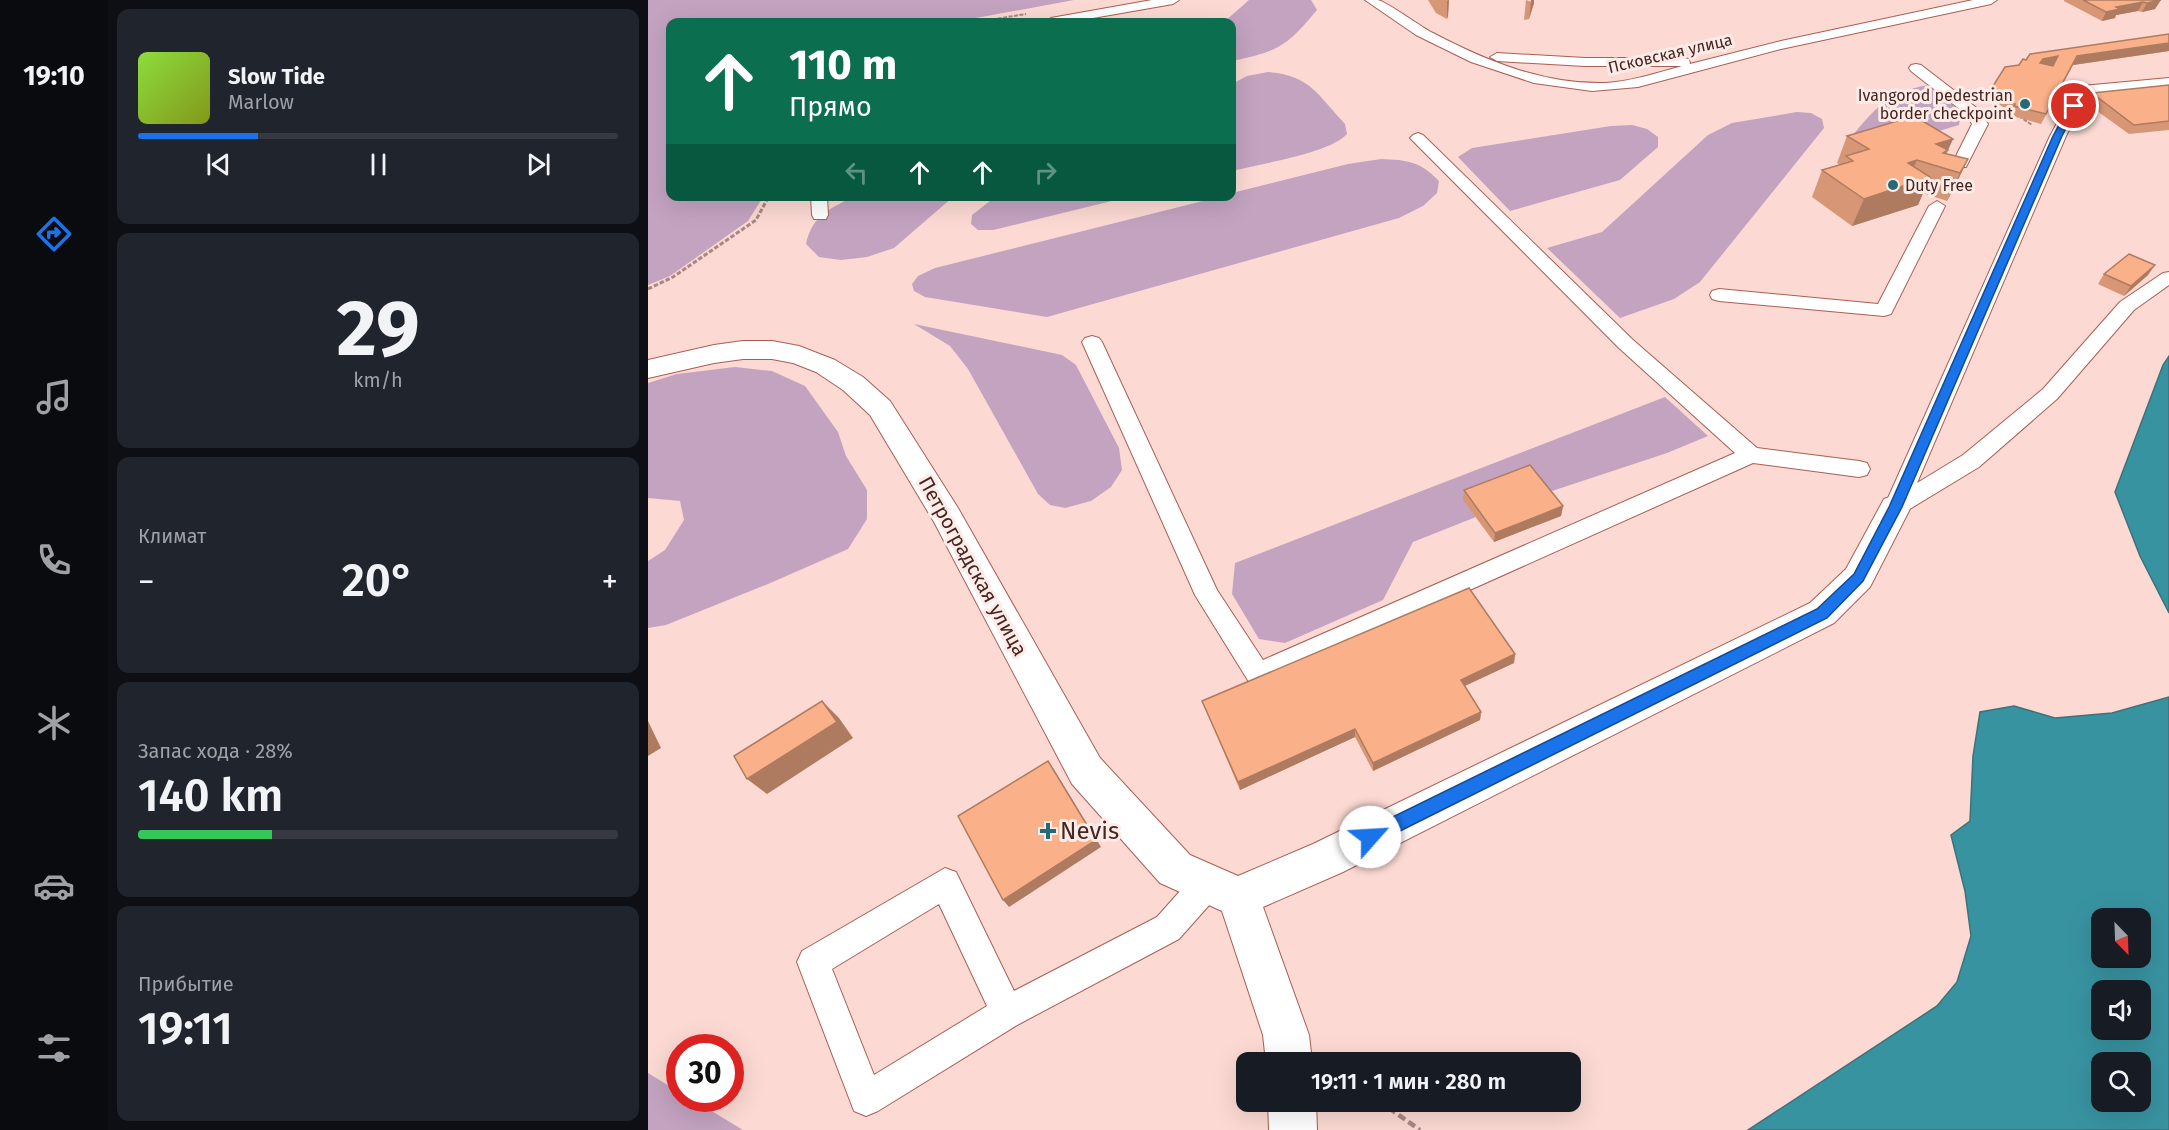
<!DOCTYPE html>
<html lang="ru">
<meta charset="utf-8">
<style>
body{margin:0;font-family:"Fira Sans",sans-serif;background:#20242c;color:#f1f3f6;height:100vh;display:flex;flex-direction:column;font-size:22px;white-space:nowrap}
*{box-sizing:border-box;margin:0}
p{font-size:20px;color:#9ea1a6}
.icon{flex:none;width:33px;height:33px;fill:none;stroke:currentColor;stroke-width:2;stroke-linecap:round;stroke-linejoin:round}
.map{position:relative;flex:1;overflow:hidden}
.drawer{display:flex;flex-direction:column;gap:9px;padding:9px;background:#0d0f14;width:540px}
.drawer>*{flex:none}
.guide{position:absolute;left:18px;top:18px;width:570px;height:183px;border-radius:12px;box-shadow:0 6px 24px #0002;background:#0b6e4f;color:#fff;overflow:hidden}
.needle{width:39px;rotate:157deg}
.controls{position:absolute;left:1443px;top:908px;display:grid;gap:12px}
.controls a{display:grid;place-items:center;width:60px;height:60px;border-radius:12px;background:#171b24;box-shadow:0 6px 24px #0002;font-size:30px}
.speed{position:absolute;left:18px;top:1034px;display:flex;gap:12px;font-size:30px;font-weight:700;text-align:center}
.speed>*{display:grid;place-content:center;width:78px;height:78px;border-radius:50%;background:#171b24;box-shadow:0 6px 24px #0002;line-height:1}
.speed .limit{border:9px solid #d22;background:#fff;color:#111}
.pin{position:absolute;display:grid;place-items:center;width:51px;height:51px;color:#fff;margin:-26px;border:3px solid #fff;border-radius:50%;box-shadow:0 2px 6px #0007}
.me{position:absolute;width:66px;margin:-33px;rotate:64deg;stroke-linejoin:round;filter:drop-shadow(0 0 4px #0008)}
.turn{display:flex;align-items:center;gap:21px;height:126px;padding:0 24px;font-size:27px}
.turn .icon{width:78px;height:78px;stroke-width:2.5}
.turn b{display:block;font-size:42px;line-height:51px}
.lanes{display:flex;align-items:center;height:57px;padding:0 24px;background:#0003;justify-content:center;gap:30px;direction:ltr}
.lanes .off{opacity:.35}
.big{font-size:45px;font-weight:600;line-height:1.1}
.drawer .tile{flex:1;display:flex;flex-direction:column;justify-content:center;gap:9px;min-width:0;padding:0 21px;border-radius:12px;background:#20242c}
.drawer .dial{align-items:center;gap:0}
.dial b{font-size:78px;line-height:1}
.song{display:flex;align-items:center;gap:18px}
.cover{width:72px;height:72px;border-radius:9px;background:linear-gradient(135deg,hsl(90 70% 55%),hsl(70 70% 35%))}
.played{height:6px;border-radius:3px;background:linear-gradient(90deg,#1a73e8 25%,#363941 25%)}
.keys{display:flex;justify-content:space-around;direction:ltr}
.heat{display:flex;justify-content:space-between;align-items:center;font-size:33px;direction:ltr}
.charge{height:9px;border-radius:4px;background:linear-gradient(90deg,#34c759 28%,#363941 0)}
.trip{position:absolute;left:588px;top:1052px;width:345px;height:60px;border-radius:12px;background:#171b24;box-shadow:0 6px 24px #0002;font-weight:600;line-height:60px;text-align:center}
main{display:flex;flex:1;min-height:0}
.tabs{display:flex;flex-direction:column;width:108px;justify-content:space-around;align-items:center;background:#090b0e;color:#9ea1a6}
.tabs .icon{width:42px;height:42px}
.tabs .selected{color:#1a73e8}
.tabs b{font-size:27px;color:#f1f3f6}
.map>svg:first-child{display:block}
.green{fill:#c3a3c0}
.water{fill:#3893a1;stroke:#3c727a;stroke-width:1.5;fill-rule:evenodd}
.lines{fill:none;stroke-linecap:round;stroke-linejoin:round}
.lane-casing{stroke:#aa5e53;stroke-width:2}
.street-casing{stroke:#aa5e53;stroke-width:2}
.path-far2{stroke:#aa8782;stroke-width:2;stroke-dasharray:4 1.5;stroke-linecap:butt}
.path-far1{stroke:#aa8782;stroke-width:3;stroke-dasharray:4.5 2;stroke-linecap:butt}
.path{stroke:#aa8782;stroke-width:4.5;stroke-dasharray:8 4;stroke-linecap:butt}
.lane{fill:#fff;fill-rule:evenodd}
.street{fill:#fff;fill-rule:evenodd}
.wall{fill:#d79776}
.shaded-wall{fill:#af7b60}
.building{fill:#fab089;stroke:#af7b60;stroke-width:1.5;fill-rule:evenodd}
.route{fill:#1a73e8;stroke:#114b97;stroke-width:1.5}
.poi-dot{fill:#226b76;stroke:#fdebe7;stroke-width:2}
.labels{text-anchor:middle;stroke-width:6;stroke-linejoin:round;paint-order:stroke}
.far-street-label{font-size:16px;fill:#462520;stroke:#fdebe7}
.far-poi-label{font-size:16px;fill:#462520;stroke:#fdebe7;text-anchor:end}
.street-label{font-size:20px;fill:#462520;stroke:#fdebe7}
.near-poi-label{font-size:24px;fill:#462520;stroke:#fdebe7;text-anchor:start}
</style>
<main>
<nav class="tabs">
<b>19:10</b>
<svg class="icon selected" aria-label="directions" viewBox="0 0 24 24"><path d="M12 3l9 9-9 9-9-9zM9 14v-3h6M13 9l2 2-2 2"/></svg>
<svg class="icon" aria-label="music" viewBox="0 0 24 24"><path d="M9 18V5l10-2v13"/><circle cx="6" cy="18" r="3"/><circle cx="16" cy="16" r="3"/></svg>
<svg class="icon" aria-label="phone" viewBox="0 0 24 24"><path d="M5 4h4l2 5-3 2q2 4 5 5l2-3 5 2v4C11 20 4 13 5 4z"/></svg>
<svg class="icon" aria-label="climate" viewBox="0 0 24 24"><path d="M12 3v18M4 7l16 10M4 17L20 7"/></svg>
<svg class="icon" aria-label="car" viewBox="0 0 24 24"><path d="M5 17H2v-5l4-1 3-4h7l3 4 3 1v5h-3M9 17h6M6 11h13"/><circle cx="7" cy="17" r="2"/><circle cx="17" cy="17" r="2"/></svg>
<svg class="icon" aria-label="filters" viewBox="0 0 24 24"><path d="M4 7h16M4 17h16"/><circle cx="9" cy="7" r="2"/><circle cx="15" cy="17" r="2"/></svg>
</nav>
<section class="drawer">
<div class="tile">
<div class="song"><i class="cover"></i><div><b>Slow Tide</b><p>Marlow</p></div></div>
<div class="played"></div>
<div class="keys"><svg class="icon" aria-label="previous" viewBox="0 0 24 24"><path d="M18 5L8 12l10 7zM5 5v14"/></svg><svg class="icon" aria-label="pause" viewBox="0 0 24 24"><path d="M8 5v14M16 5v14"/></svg><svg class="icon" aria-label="next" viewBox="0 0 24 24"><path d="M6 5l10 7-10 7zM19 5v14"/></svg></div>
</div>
<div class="tile dial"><b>29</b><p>km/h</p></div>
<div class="tile"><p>Климат</p>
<div class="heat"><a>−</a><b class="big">20°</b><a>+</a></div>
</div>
<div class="tile"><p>Запас хода · 28%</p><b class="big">140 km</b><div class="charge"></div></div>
<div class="tile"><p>Прибытие</p><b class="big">19:11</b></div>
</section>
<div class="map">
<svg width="1521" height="1130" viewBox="0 0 1521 1130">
<rect width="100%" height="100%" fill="#fcd9d3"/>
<path class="green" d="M0,0H426L306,22H22V196L115,197L100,221L22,276L0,285Z
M601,0H663L669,10C638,47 631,51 584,61V22H576Z
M620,72C662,75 670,95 697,124L699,134C683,153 611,164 584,171V84L599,76Z
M1279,85L1305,105L1312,119L1311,125L1231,149L1205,135C1229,106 1241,93 1279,85Z
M1149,112L1163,113L1174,119L1176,128L1052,282L1026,299L972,318L899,248L954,232L1060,135L1084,123Z
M984,125L999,129L1010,137V147L972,180L862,211L810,157L824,148L963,126Z
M733,159C759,160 772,161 791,181L789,193L775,206L751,218L399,317L277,297L266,291L264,284L270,276L287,268L571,197L584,196V193L700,164Z
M205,197H305L246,248L219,257L193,260L171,257L158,244C164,216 181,209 205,197Z
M347,197V196L480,197L345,230H330L323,224L324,215Z
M266,324L414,355L428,365L471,448L474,470L463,487L443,501L417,508L402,505L390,494L320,369L302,346Z
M87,367L124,371L157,386L190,432L198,456L219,490V519L200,549L120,584L18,625L0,628V561L17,550L36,520L32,501L0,498V383L29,374Z
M1017,397L1060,436L1019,453L895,494L816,500L828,517L765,542L735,600L637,643L611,639L584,594L587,563Z
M0,1073L31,1092L32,1098H42L95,1130H0Z"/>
<path class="water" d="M1521,356V613L1492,556L1467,492L1515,365Z
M1521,697V1130H1100L1289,1006L1309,982L1323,936L1317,891L1303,835L1322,821L1325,756L1332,712L1366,706L1407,718L1464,713ZM1454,918H1492V957H1454ZM1454,990H1492V1029H1454ZM1454,1062H1492V1101H1454Z"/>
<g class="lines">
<g class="lane-casing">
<path id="lane" d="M504,0H531L525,4L422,22H396L403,18Z
M717,0C721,0 726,0 730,0C739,2 773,27 785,33C838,61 897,85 958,83C984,81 1009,73 1034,66H937L849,61L842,57L849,53L937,58H1036L1041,59L1042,64L1133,41L1325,0H1349L1343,4L1133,49L990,87L944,91L886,83L823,62L768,35Z
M1268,64L1273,65L1330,109L1340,124L1318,167H1306L1304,164L1324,124L1319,115L1263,71L1261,68L1263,65Z
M1521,78V86L1439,94L1418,136L1269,483L1315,455L1395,389L1472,302L1515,273L1521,272V285L1486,310L1409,399L1331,467L1255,513L1247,516L1239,513L1236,507L1402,136L1427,90L1434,86Z
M770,133L775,135L985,340L1109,448L1211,461L1219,463L1222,469L1219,475L1211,477L1105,463L610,685L601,682L547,595L434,342L437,338L444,336L451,338L454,342L569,590L615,660L1087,453L971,348L765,141L762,138L765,135Z
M163,196H179L180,215L178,219H166L164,215Z
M1289,201L1297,206L1243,314L1236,316L1071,301L1064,299L1062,295L1064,291L1071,289L1230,304L1281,206Z
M297,868L308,872L366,991L509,917L549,872L560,868L571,872L575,883L571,894L531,939L371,1024L230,1111L218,1116L206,1111L149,962L154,951ZM291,904L339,1006L226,1075L184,969Z"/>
</g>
<g class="street-casing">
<path id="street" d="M95,341H124L151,346L187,360L215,377L242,401L310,508L452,758L542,855L590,876L665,844L1162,603L1198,569L1236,499L1247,495L1258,499L1263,507L1222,587L1186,623L695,872L615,907L661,1035L664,1062H618L615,1035L574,911L512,883L424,784L286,522L222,415L195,390L168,372L145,363L124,359H95L66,363L0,378V360L66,345Z
M620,1101H668L669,1130H621Z"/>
</g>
<path class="path-far2" d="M328,22L378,14
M1371,116L1384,125"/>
<path class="path-far1" d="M0,289L25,277L108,220L121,196"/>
<path class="path" d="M731,1101L772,1130"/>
<use href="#lane" class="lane"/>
<use href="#street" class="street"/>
</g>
<path class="wall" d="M780,0H801L800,16L799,19L788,13Z
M878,0L886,3L881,19L876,20Z
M1416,0H1512L1507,9L1494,12L1490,11L1468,15L1467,18L1454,21L1416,1Z
M1521,34V51L1425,65L1393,124L1361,115L1362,113L1340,95L1345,86L1378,60Z
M1521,85V130L1481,134L1438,103L1444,93Z
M1199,136L1305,139L1298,154L1320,159L1307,186L1299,201L1275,193L1270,205L1204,226L1164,197L1174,170L1192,165L1189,163Z
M1456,274L1500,275L1476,296L1450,284Z
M816,490L915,506L913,516L846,542L815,500Z
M867,654L866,663L817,686L833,712L832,720L725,771L707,737L592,790L554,701Z"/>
<path class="shaded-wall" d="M801,0L800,16L799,19V1Z
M883,0H886V3L881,19Z
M1513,0L1507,9L1494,12L1499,3Z
M1495,2L1490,11L1468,15L1467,18L1454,21L1458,12L1468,7Z
M1521,43V51L1425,65L1429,56Z
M1410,56L1405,65L1390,68L1392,63L1395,59Z
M1305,139L1292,167L1288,144Z
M1320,159L1307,186L1299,201L1312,173Z
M1269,160L1258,185L1282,177L1270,205L1204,226L1216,199L1260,163Z
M1507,265L1500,275L1476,296L1483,286Z
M915,506L913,516L846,542L847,533Z
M867,654L866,663L812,688L813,680Z
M174,701L191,718L205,738L119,794L99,779Z
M833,712L832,720L725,771V763Z
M0,721L13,748L0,756Z
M707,729V737L592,790L590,782Z
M405,768L453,847L361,907L355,900Z"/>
<path class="building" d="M1435,0H1513L1499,3L1495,2L1468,7L1472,9L1458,12Z
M1521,34V43L1429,56L1398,114L1366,106L1367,104L1345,86L1357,67L1371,65L1375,59L1378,60L1382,54ZM1410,56L1405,66L1392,63L1395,59Z
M1521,85V121L1486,125L1444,93Z
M1266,116L1305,139L1288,144L1300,150L1295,153L1320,159L1312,173L1269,160L1260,163L1282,177L1216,199L1174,170L1205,161L1198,156L1221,149L1199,136Z
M1481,254L1507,265L1483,286L1456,274Z
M882,465L915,506L847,533L816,490Z
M821,588L867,654L813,680L833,712L725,763L707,729L590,782L554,701Z
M174,701L189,722L99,779L86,756Z
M400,761L448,840L355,900L310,816Z"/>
<path class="route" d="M1426,103L1430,106L1414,136L1254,507L1215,581L1179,618L728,843L722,845L716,843L714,837L716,831L1169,609L1206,574L1241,507L1405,136L1421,106Z"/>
<g class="poi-dot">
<circle cx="1377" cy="104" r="6"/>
<circle cx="1245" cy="185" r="6"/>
<path d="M397 822h6v6h6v6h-6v6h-6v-6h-6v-6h6z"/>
</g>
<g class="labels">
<g class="far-street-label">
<text transform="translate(1022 53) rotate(-13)" y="6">Псковская улица</text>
</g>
<g class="far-poi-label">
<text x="1365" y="101">Ivangorod pedestrian<tspan x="1365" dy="18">border checkpoint</tspan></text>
<text x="1257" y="191" text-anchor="start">Duty Free</text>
</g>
<g class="street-label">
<text transform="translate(325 566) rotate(61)" y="7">Петроградская улица</text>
</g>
<g class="near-poi-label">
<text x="412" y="839">Nevis</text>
</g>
</g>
</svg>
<div class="controls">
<a><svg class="needle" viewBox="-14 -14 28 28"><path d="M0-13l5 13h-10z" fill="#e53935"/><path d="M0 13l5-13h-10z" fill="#9ea1a6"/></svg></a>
<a><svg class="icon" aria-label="sound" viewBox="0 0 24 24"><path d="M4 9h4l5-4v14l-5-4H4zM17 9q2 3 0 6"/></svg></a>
<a><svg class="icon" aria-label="search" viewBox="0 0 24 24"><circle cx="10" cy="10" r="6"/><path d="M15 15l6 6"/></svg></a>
</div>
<div class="speed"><div class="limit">30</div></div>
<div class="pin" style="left:1426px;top:106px;background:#d93025"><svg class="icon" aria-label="arrive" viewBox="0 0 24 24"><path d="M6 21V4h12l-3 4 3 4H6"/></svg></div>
<svg class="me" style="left:722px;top:837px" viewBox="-20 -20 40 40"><circle r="19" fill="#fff"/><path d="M0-13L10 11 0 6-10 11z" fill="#1a73e8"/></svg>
<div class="trip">19:11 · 1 мин · 280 m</div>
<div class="guide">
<div class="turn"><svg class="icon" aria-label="ahead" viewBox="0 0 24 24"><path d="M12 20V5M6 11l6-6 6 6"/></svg><div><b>110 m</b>Прямо</div></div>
<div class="lanes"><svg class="icon off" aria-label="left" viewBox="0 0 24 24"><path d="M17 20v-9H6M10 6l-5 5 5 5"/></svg><svg class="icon" aria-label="ahead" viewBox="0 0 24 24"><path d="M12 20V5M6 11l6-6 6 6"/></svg><svg class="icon" aria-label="ahead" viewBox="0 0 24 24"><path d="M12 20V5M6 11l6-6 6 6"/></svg><svg class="icon off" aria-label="right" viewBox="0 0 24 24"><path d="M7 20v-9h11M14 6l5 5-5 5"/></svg></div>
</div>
</div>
</main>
